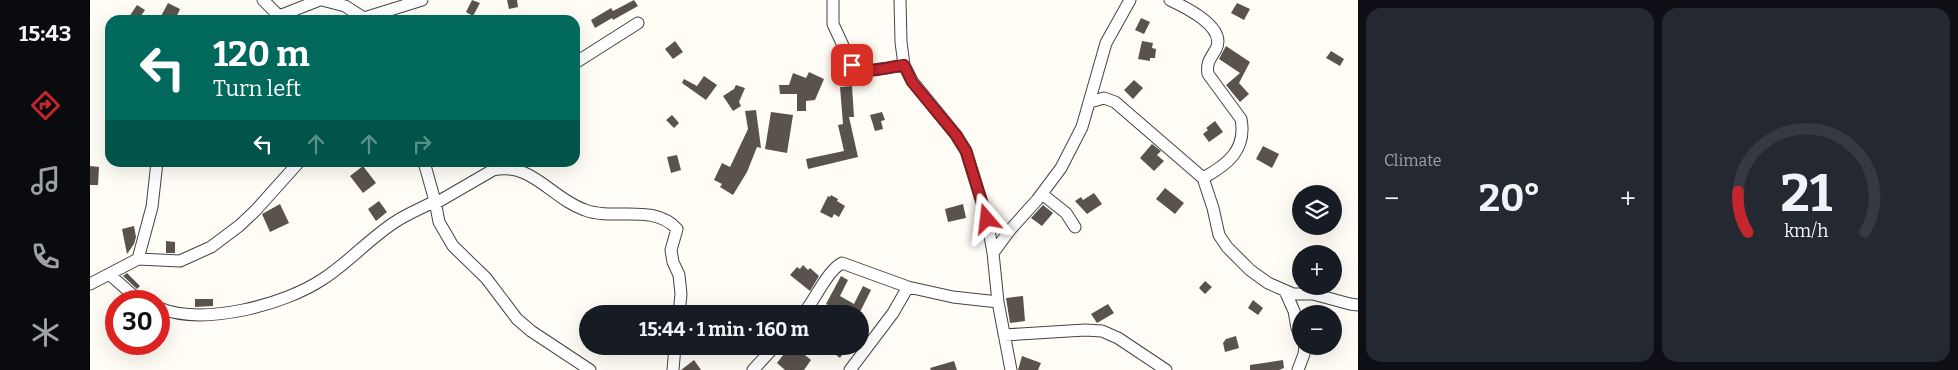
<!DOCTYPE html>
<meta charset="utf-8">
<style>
body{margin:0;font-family:Bitter,serif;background:#242831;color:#f1f3f6;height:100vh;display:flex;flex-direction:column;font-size:19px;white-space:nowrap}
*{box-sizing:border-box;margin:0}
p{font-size:16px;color:#9ea1a6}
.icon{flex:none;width:28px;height:28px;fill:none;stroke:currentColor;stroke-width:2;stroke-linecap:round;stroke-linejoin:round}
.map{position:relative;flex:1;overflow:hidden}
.sheet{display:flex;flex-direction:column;gap:8px;padding:8px;background:#0d0f14;width:600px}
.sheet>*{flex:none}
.guide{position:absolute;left:15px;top:15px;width:475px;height:152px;border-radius:15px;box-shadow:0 5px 20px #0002;background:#00695c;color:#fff;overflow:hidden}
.buttons{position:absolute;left:1202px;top:185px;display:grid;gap:10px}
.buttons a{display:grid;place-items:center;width:50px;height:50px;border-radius:50%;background:#171b24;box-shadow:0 5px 20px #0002;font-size:25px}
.speed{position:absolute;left:15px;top:290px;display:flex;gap:10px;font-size:25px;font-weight:700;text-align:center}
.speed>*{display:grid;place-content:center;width:65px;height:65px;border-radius:50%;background:#171b24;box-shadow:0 5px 20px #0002;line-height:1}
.speed .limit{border:8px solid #d22;background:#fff;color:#111}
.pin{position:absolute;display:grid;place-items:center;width:42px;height:42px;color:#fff;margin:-21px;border-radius:10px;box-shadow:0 2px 8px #0006}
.me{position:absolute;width:55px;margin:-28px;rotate:343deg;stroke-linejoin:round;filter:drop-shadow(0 0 4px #0008)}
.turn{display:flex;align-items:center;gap:18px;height:105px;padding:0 25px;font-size:22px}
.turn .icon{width:65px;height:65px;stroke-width:2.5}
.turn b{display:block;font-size:35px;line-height:42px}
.lanes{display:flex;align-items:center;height:48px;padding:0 25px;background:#0003;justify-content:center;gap:25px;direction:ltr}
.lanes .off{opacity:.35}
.big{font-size:38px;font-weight:700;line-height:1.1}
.sheet .widget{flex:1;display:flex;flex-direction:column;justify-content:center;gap:8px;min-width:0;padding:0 18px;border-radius:15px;background:#242831}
.sheet .dial{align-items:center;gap:0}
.dial svg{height:130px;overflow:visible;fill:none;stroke:#363941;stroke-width:7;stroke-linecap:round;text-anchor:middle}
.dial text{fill:#f1f3f6;stroke:none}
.heat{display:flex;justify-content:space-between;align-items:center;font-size:28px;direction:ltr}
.sheet .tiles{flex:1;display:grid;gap:8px;grid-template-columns:repeat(2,1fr)}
.trip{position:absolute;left:489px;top:305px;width:290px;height:50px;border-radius:25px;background:#171b24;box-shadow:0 5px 20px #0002;font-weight:700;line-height:50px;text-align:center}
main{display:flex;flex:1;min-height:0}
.menu{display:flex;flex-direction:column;width:90px;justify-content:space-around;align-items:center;background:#090b0e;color:#9ea1a6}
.menu .icon{width:35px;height:35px}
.menu .selected{color:#c4262e}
.menu b{font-size:22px;color:#f1f3f6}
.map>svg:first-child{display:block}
.building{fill:#5a524d}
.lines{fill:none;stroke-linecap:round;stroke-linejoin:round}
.street-casing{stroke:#444;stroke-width:13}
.street{stroke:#fff;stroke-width:11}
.route-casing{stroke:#7f191e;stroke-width:12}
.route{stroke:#c4262e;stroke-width:9}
</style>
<main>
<nav class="menu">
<b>15:43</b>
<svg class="icon selected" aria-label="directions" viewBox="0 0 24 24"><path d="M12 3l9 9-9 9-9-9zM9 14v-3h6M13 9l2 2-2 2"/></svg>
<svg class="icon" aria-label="music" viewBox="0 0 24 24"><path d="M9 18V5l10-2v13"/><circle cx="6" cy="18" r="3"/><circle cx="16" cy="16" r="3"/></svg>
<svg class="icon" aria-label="phone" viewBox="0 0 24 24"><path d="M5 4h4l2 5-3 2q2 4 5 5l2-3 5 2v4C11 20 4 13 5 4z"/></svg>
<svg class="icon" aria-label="climate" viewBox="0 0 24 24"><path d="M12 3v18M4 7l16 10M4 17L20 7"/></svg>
</nav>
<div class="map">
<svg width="1268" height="370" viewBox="0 0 1268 370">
<rect width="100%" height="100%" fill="#fffdf5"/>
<path class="building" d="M382,0L390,3L383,16L376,12Z
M417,0H427L428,7L419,9Z
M544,0L548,6L523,20L522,18L505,28L501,20L521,8L523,11Z
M78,3L90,9L85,20H69Z
M1147,3L1160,9L1154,20L1141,13Z
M47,5L55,10L48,20H45L39,17Z
M1051,18L1060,22L1054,34L1045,30Z
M585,41L593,52L583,59L575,49Z
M1052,41L1063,43L1062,48L1066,49L1065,58H1060V61L1048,59Z
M1136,46L1160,62L1149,83L1159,94L1150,102L1136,85L1150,73L1129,59Z
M1241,51L1254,59L1250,66L1236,58Z
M719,72L734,79L725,100L716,101V111H707V94H690L689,85H699L703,73L716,78Z
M614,76L627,85L616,100L592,83L594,79L607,86Z
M1044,80L1053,88L1043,99L1034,90Z
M646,85L655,88L649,102L651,106L643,111L633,96L644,89Z
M762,86L764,117H759L768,157L718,169L716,159L754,151L748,125L753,124L750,87Z
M666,110L671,148L667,147L657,172L643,195L630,187L632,184L624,180L632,163L640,167L658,129L655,111Z
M681,112L703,115L697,153L675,149Z
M792,112L795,120L791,121L793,129L785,131L780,115Z
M582,115L589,123L584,128L576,120Z
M1125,121L1133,132L1119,142L1113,134L1118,130L1116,128Z
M1062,144L1071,151L1067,155L1074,161L1064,171L1050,158Z
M1173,146L1189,154L1182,168L1166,159Z
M587,155L591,170L581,173L577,157Z
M0,166L9,167L8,185H0Z
M273,166L286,183L273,193L260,176Z
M1075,188L1094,203L1085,214L1066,199Z
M1004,193L1012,204L997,214L985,201L991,197L993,200Z
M741,195L748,199L747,201L755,206L749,217L744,214L742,218L730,212L738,196L740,197Z
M289,201L297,212L286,221L278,209Z
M190,204L199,223L180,232L172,214Z
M873,204L876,218L858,222L855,209Z
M953,205L963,213L952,226L941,218Z
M44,226L46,237L44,244L37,254L32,229Z
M76,241L85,242V253H76Z
M713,265L718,270L720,268L729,276L720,291L700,275L707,267L710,269Z
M37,273L50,286L47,289L33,276Z
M751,276L758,280L750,296L764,304L773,286L781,290L769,314H757L736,304Z
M1115,281L1122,287L1115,294L1109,288Z
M933,296L935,321L920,323L916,298Z
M105,299H123V306L105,307Z
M1163,300L1173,308L1168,315L1158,308Z
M1018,304L1024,313L1007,323L1001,314Z
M1146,336L1149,348L1135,352L1133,343L1136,339Z
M700,346H704L721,360L714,370H695L687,363Z
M735,346H758L750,358Z
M932,356L951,363L948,370H928Z
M604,360L611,370H591Z
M1193,360L1194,368L1189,370H1160V365Z
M864,361L867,370H841L840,368Z"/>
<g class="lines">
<g class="street-casing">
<path id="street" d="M173,0L193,20
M232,0L255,6L277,20
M743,0V24L762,65C775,75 799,67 814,65
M810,0L811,42L814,65L822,81L866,135L876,151L897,219L903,253L908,302L921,370
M1080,0C1095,7 1137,27 1126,49C1121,58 1116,62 1118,74L1151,119C1157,150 1137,165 1113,178
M189,16L230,0
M274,18L332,0
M485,63L548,23
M1000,102L1014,98L1025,102L1113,178L1123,208L1129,235L1137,247L1160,270L1178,283L1203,294H1223L1260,304L1268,305
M334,162L345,201L349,222L363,246L396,278L427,319L441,331L500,370
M952,194L976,213L985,227
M346,203L403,170C441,161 462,199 495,210C524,221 563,203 587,229L581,250L583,262L589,275L591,294L589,314
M903,253L920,230L947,200L971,168L992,127L1016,43L1040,0
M48,259L62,207L67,162
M19,274L45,297L53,301
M0,284L48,259L90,261L121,247L149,226L165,211L209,162
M1195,291L1204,311L1207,328L1211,337
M69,308C114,326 194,305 233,279C259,262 279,239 305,222C317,214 332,208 345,201
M713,314C725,300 737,271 752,263L818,287L863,297L908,302
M914,335L995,330L1012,331L1028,338L1076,370
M583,370L585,346
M663,370L685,346
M760,370L803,313L818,287
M1208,370L1214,354L1215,346"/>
</g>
<use href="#street" class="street"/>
</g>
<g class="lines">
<g class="route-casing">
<path id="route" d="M762,65C776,75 799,67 814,65L822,82L866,135L876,151L897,219"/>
</g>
<use href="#route" class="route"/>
</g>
</svg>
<div class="buttons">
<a><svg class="icon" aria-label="layers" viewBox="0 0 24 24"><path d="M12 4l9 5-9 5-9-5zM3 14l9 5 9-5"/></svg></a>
<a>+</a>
<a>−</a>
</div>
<div class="speed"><div class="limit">30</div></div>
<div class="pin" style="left:762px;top:65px;background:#d93025"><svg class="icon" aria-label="arrive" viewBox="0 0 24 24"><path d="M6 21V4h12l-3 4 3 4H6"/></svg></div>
<svg class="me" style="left:897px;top:219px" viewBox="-20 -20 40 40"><path d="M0-17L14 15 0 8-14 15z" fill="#c4262e" stroke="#fff" stroke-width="4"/></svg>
<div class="trip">15:44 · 1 min · 160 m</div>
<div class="guide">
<div class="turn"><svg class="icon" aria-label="left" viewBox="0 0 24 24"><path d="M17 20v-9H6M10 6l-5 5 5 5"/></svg><div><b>120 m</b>Turn left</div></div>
<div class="lanes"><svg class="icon" aria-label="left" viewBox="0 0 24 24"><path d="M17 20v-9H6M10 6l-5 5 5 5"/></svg><svg class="icon off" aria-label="ahead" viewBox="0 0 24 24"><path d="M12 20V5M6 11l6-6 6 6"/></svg><svg class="icon off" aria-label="ahead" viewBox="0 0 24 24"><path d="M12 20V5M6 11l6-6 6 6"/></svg><svg class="icon off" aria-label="right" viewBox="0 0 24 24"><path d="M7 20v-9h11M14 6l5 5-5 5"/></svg></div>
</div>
</div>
<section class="sheet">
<div class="tiles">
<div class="widget"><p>Climate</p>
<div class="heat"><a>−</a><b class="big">20°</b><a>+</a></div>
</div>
<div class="widget dial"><svg viewBox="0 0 100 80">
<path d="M14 69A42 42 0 1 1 86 69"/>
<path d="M14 69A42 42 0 0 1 8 44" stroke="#c4262e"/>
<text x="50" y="56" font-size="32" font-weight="700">21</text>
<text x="50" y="72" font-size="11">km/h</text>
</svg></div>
</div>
</section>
</main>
